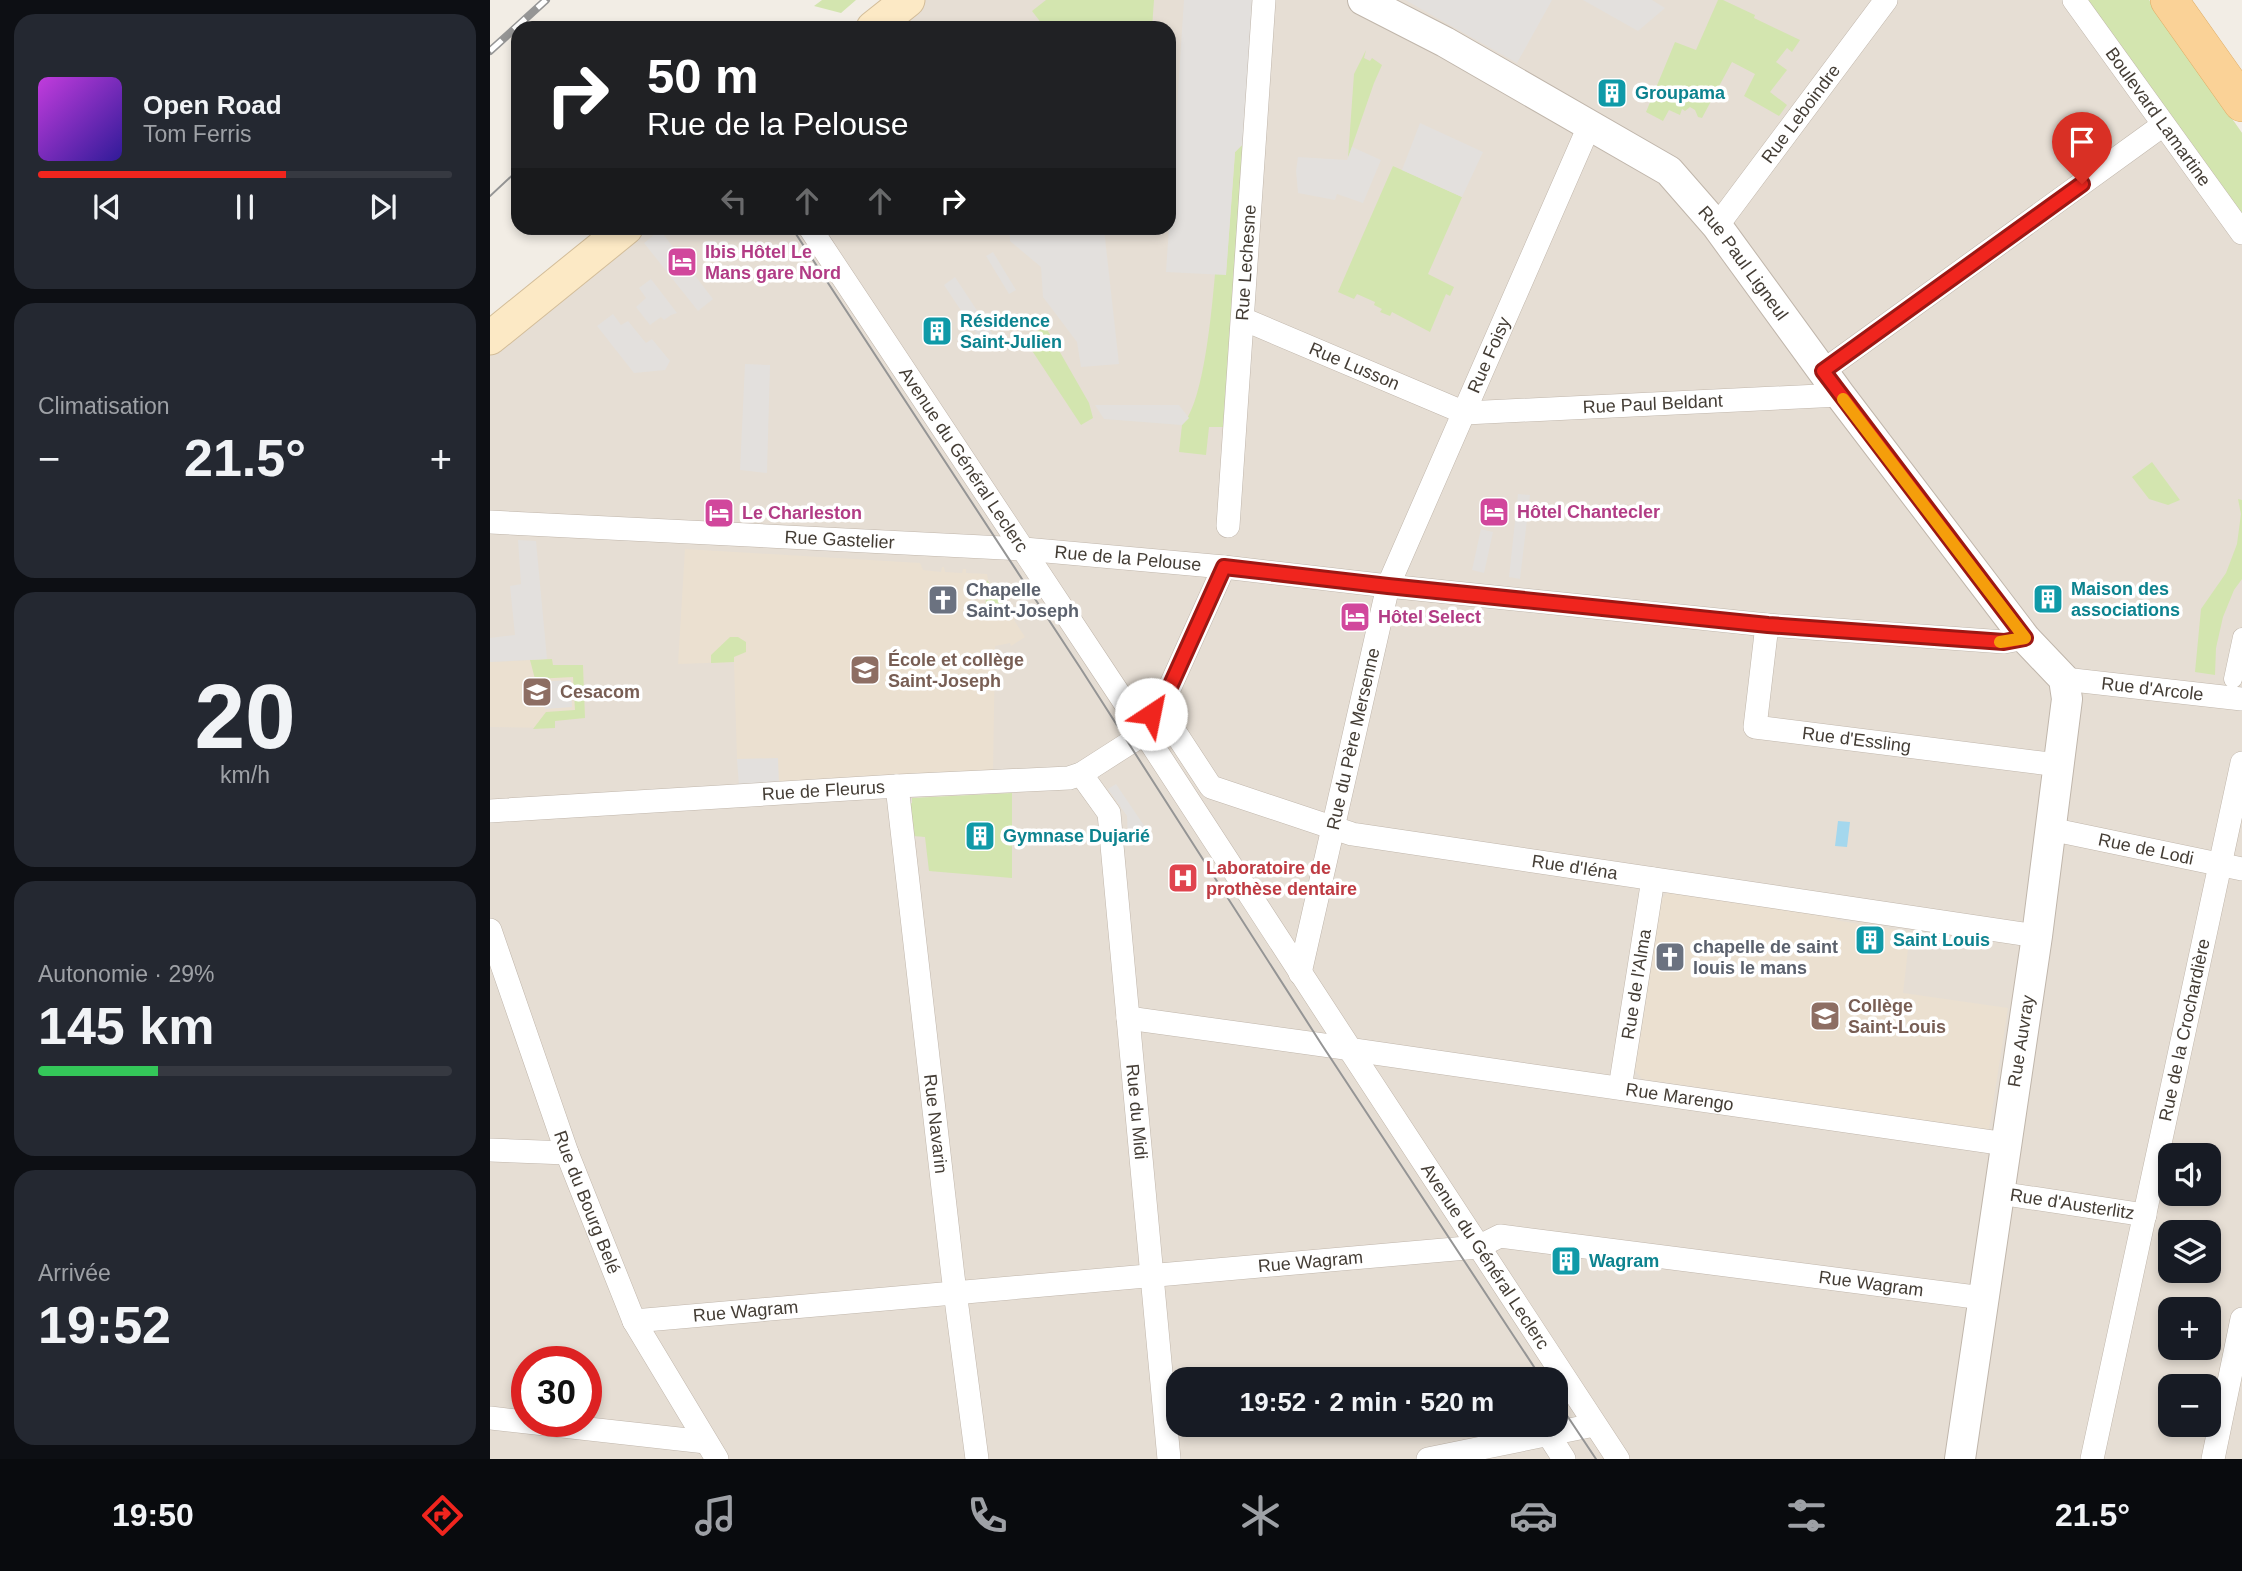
<!DOCTYPE html>
<html lang="fr">
<meta charset="utf-8">
<style>
body{margin:0;font-family:Helvetica,sans-serif;background:#242831;color:#f1f3f6;height:100vh;display:flex;flex-direction:column;font-size:26px;white-space:nowrap}
*{box-sizing:border-box;margin:0}
p{font-size:23px;color:#9ea1a6}
.icon{flex:none;width:38px;height:38px;fill:none;stroke:currentColor;stroke-width:2;stroke-linecap:round;stroke-linejoin:round}
.map{position:relative;flex:1;overflow:hidden}
.side{display:flex;flex-direction:column;gap:14px;padding:14px;background:#0d0f14;width:490px}
.side>*{flex:none}
.banner{position:absolute;left:21px;top:21px;width:665px;height:214px;border-radius:21px;box-shadow:0 4px 10px #0003;background:#202124;color:#fff;overflow:hidden}
.buttons{position:absolute;left:1668px;top:1143px;display:grid;gap:14px}
.buttons a{display:grid;place-items:center;width:63px;height:63px;border-radius:14px;background:#171b24;box-shadow:0 4px 10px #0003;font-size:35px}
.speed{position:absolute;left:21px;top:1346px;display:flex;gap:14px;font-size:35px;font-weight:700;text-align:center}
.speed>*{display:grid;place-content:center;width:91px;height:91px;border-radius:50%;background:#171b24;box-shadow:0 4px 10px #0003;line-height:1}
.speed .limit{border:10px solid #d22;background:#fff;color:#111}
.pin{position:absolute;display:grid;place-items:center;width:60px;height:60px;color:#fff;margin:-72px -30px;border-radius:50% 50% 50% 0;rotate:-45deg;box-shadow:0 0 7px #0007}
.pin .icon{rotate:45deg}
.me{position:absolute;width:77px;margin:-38px;rotate:34deg;stroke-linejoin:round;filter:drop-shadow(0 0 5px #0008)}
.turn{display:flex;align-items:center;gap:24px;height:147px;padding:0 21px;font-size:32px}
.turn .icon{width:91px;height:91px;stroke-width:2.5}
.turn b{display:block;font-size:49px;line-height:60px}
.lanes{display:flex;align-items:center;height:66px;padding:0 21px;background:#0003;justify-content:center;gap:35px;direction:ltr}
.lanes .off{opacity:.35}
.big{font-size:52px;font-weight:800;line-height:1.1}
.side .widget{flex:1;display:flex;flex-direction:column;justify-content:center;gap:10px;min-width:0;padding:0 24px;border-radius:21px;background:#242831}
.side .dial{align-items:center;gap:0}
.dial b{font-size:91px;line-height:1}
.song{display:flex;align-items:center;gap:21px}
.cover{width:84px;height:84px;border-radius:10px;background:linear-gradient(135deg,hsl(290 70% 55%),hsl(250 70% 35%))}
.played{height:7px;border-radius:4px;background:linear-gradient(90deg,#f0251e 60%,#363941 60%)}
.keys{display:flex;justify-content:space-around;direction:ltr}
.heat{display:flex;justify-content:space-between;align-items:center;font-size:38px;direction:ltr}
.charge{height:10px;border-radius:5px;background:linear-gradient(90deg,#34c759 29%,#363941 0)}
.trip{position:absolute;left:676px;top:1367px;width:402px;height:70px;border-radius:21px;background:#171b24;box-shadow:0 4px 10px #0003;font-weight:800;line-height:70px;text-align:center}
.tab-bar{display:flex;height:112px;justify-content:space-around;align-items:center;background:#090b0e;color:#9ea1a6}
.tab-bar .icon{width:49px;height:49px}
.tab-bar .on{color:#f0251e}
.tab-bar b{font-size:32px;color:#f1f3f6}
main{display:flex;flex:1;min-height:0}
.map>svg:first-child{display:block}
.residential{fill:#e6ded4;fill-rule:evenodd}
.education{fill:#ebe0d0}
.green{fill:#d3e5af}
.parking{fill:#e3e0dd}
.water{fill:#a4d7ed}
.lines{fill:none;stroke-linecap:round;stroke-linejoin:round}
.pedestrian-casing{stroke:#c0b6ab;stroke-width:19}
.minor-casing{stroke:#c0b6ab;stroke-width:24}
.tertiary-casing{stroke:#c0b6ab;stroke-width:32}
.secondary-casing{stroke:#d3bd99;stroke-width:35}
.primary-casing{stroke:#dead67;stroke-width:38}
.pedestrian{stroke:#fff;stroke-width:18}
.minor{stroke:#fff;stroke-width:23}
.tertiary{stroke:#fff;stroke-width:30}
.secondary{stroke:#fce9c5;stroke-width:33}
.primary{stroke:#fad297;stroke-width:37}
.tram{stroke:#959595;stroke-width:2}
.rail-casing{stroke:#959595;stroke-width:8}
.rail{stroke:#fff;stroke-width:5;stroke-dasharray:16;stroke-linecap:butt}
.route-casing{stroke:#9c1814;stroke-width:18}
.route{stroke:#f0251e;stroke-width:12}
.slow{stroke:#f59e0b;stroke-width:12}
.labels{text-anchor:middle;stroke-width:7;stroke-linejoin:round;paint-order:stroke}
.culture-label{font-size:18px;font-weight:bold;fill:#0d838f;stroke:#fff;text-anchor:start}
.street-label{font-size:18px;fill:#443d35;stroke:#fff}
.hotel-label{font-size:18px;font-weight:bold;fill:#b23c85;stroke:#fff;text-anchor:start}
.worship-label{font-size:18px;font-weight:bold;fill:#5b616d;stroke:#fff;text-anchor:start}
.education-label{font-size:18px;font-weight:bold;fill:#785e54;stroke:#fff;text-anchor:start}
.health-label{font-size:18px;font-weight:bold;fill:#be3a42;stroke:#fff;text-anchor:start}
</style>
<main>
<section class="side">
<div class="widget">
<div class="song"><i class="cover"></i><div><b>Open Road</b><p>Tom Ferris</p></div></div>
<div class="played"></div>
<div class="keys"><svg class="icon" aria-label="previous" viewBox="0 0 24 24"><path d="M18 5L8 12l10 7zM5 5v14"/></svg><svg class="icon" aria-label="pause" viewBox="0 0 24 24"><path d="M8 5v14M16 5v14"/></svg><svg class="icon" aria-label="next" viewBox="0 0 24 24"><path d="M6 5l10 7-10 7zM19 5v14"/></svg></div>
</div>
<div class="widget"><p>Climatisation</p>
<div class="heat"><a>−</a><b class="big">21.5°</b><a>+</a></div>
</div>
<div class="widget dial"><b>20</b><p>km/h</p></div>
<div class="widget"><p>Autonomie · 29%</p><b class="big">145 km</b><div class="charge"></div></div>
<div class="widget"><p>Arrivée</p><b class="big">19:52</b></div>
</section>
<div class="map">
<svg width="1752" height="1459" viewBox="0 0 1752 1459">
<rect width="100%" height="100%" fill="#f2ede5"/>
<path class="residential" d="M418,0H1659L1752,133V1459H0V338L136,228H679V28H383ZM1680,1155H1718V1194H1680ZM1680,1232H1718V1270H1680ZM1680,1309H1718V1348H1680ZM37,1362H96V1421H37ZM688,1379H1066V1424H688ZM1680,1386H1718V1424H1680Z"/>
<path class="education" d="M195,549L430,563L433,570L451,572L452,567H454L455,572L472,573L473,569H476V573L497,574L498,580L535,637L521,646L520,643L505,646L503,772L289,784L247,759L244,662L188,664Z
M62,659L63,665H93L95,718L65,721V728L0,727V662Z
M1180,891L1343,917L1344,919L1351,921L1420,932L1413,993L1518,1008L1499,1130L1152,1079L1145,1070L1172,898Z"/>
<path class="green" d="M332,0H366L351,13L324,6Z
M556,0H664L662,28H555L542,11Z
M1228,0H1233L1265,15L1264,18L1310,40L1302,52L1297,48L1286,62L1297,70L1280,92L1297,105L1289,116L1254,96L1265,74L1242,62L1212,118L1208,117L1205,110L1200,107L1195,111L1192,109L1190,115L1179,110L1173,121L1156,112L1185,42L1206,50Z
M1597,0H1659L1752,133V222Z
M876,50L874,58L880,61L882,58L892,65L884,83L858,158L864,74Z
M754,143L733,427H719L716,455L689,452L692,425C714,404 722,307 725,274H736L745,152Z
M903,166L972,197L938,274L964,287L960,296L956,294L940,332L902,312L900,316L890,312L892,309L884,305L885,302L867,294L864,299L848,292Z
M555,326L599,403L603,418L591,425L535,340Z
M1662,462L1690,500L1678,505L1659,499L1642,477Z
M1748,499L1752,500V579L1744,590L1733,617L1726,648L1725,675L1705,672L1711,609L1736,573L1747,544L1751,514Z
M497,580L521,615L495,614Z
M240,637H248L256,642V652L244,657V662L221,663V655Z
M62,659L63,665H93L95,718L65,721V728L43,729L56,712L85,710L83,677L45,679L40,660Z
M522,793V878L439,871L435,837L423,836L419,804L422,803V798Z"/>
<path class="parking" d="M694,0H764L754,143L745,152L736,275L676,272Z
M915,0H1062L1027,63Z
M1093,0H1162L1175,8L1148,31Z
M930,123L993,152L972,197L912,170Z
M862,147L891,160L873,203L847,194L845,200L808,193L806,171L808,157L857,160Z
M519,228L614,229L629,364L591,367L587,342L553,297L551,267L520,241Z
M170,230L223,299L208,311L154,243Z
M503,252L526,290L519,294L496,256Z
M465,277L507,341L496,348L454,285Z
M161,279L187,313L181,315L174,320L171,317L160,325L146,307L156,298L149,288Z
M123,314L131,325L138,321L156,343L162,339L180,361L175,370L144,373L107,326Z
M255,364L280,365L277,473L250,470Z
M605,405H689L699,418L692,425L614,419Z
M1028,494L1040,495L1030,579L1019,577Z
M991,529L1003,532L994,573L982,570Z
M28,540L46,541L57,659L0,662V638L25,635L20,586L31,584Z
M81,680L82,707L55,709L46,682Z
M288,758L289,784L249,786L247,759Z
M626,784L655,827L638,837L637,816L618,789Z"/>
<path class="water" d="M1348,821L1360,822L1357,847L1345,846Z"/>
<g class="lines">
<g class="pedestrian-casing">
<path id="pedestrian" d="M1743,679L1752,637"/>
</g>
<g class="minor-casing">
<g id="minor">
<path id="s1" d="M1584,0L1752,233"/>
<path id="s2" d="M1227,226L1396,0"/>
<path id="s3" d="M320,228L631,697L857,1044"/>
<path id="s4" d="M753,319L975,413L1350,395"/>
<path d="M1333,371L1673,125"/>
<path id="s5" d="M0,522L534,549L734,567L898,586L1277,625L1514,642L1535,638"/>
<path id="s6" d="M738,526L774,0"/>
<path id="s7" d="M1277,625L1265,727L1568,765"/>
<path id="s8" d="M1574,679L1752,699"/>
<path id="s9" d="M670,709L721,787L862,834L1547,936"/>
<path d="M657,717L670,709L734,567"/>
<path id="s10" d="M591,774L619,813L679,1459"/>
<path id="s11" d="M407,786L463,1276L487,1459"/>
<path id="s12" d="M0,811L407,786L579,778L591,774L655,733"/>
<path id="s13" d="M1560,829L1752,869"/>
<path id="s14" d="M0,930L77,1153L144,1321L227,1459"/>
<path id="s15" d="M810,973L898,586L1100,124"/>
<path d="M638,1018L855,1048"/>
<path id="s16" d="M864,1050L1516,1144"/>
<path id="s17" d="M862,1053L1128,1459"/>
<path id="s18" d="M1130,1088L1163,879"/>
<path d="M0,1150L77,1153"/>
<path id="s19" d="M1509,1193L1655,1215"/>
<path id="s20" d="M144,1321L988,1247L1010,1236L1493,1298"/>
<path d="M0,1418L216,1442"/>
<path d="M1058,1434L1074,1459"/>
<path d="M938,1459L1104,1425"/>
<path id="s21" d="M1602,1459L1752,763"/>
<path d="M1723,1459L1752,1319"/>
</g>
</g>
<g class="tertiary-casing">
<g id="tertiary">
<path id="s22" d="M873,0L955,42L1179,171L1227,226L1350,395L1535,638L1574,679L1577,699L1547,936L1470,1459"/>
</g>
</g>
<g class="secondary-casing">
<path id="secondary" d="M383,28L418,0
M0,338L136,228"/>
</g>
<g class="primary-casing">
<path id="primary" d="M1679,0L1752,103"/>
</g>
<use href="#pedestrian" class="pedestrian"/>
<use href="#minor" class="minor"/>
<use href="#tertiary" class="tertiary"/>
<use href="#secondary" class="secondary"/>
<use href="#primary" class="primary"/>
<path class="tram" d="M0,196L28,170
M302,228L591,669L832,1045L1052,1379
M1066,1399L1106,1459"/>
<g class="rail-casing">
<path id="rail" d="M0,51L56,0"/>
</g>
<use href="#rail" class="rail"/>
</g>
<g class="lines">
<g class="route-casing">
<path id="route" d="M661,714L670,709L734,567L898,586L1278,625L1514,642L1535,638L1333,371L1592,184"/>
</g>
<use href="#route" class="route"/>
<path class="slow" d="M1353,399L1535,638L1510,642"/>
</g>
<defs>
<g id="building-square" transform="scale(1.575)"><rect x="-9" y="-9" width="18" height="18" rx="4" fill="#0f9aa8" stroke="#fff"/><path d="M-4-6H4V6H1V3H-1V6H-4ZM-2.5-4.3h1.7v1.8h-1.7ZM.8-4.3h1.7v1.8H.8ZM-2.5-1h1.7V.8h-1.7ZM.8-1h1.7V.8H.8Z" fill="#fff"/></g>
<g id="hotel-square" transform="scale(1.575)"><rect x="-9" y="-9" width="18" height="18" rx="4" fill="#d1479c" stroke="#fff"/><path d="M-6-4.5h1.5V1H6V5H4.5V3h-9V5H-6ZM-4 0a1.8 1.8 0 1 1 3.6 0ZM.5 0V-2.5h3Q6-2.5 6 0Z" fill="#fff"/></g>
<g id="church-square" transform="scale(1.575)"><rect x="-9" y="-9" width="18" height="18" rx="4" fill="#6b7280" stroke="#fff"/><path d="M-1.2-6h2.4v3.5h3.3v2.4h-3.3V6h-2.4V-.1h-3.3v-2.4h3.3Z" fill="#fff"/></g>
<g id="school-square" transform="scale(1.575)"><rect x="-9" y="-9" width="18" height="18" rx="4" fill="#8d6e63" stroke="#fff"/><path d="M0-5L7-2L0 1L-7-2ZM-4 1L0 2.5L4 1V4Q0 6-4 4Z" fill="#fff"/></g>
<g id="university-square" transform="scale(1.575)"><rect x="-9" y="-9" width="18" height="18" rx="4" fill="#8d6e63" stroke="#fff"/><path d="M0-5L7-2L0 1L-7-2ZM-4 1L0 2.5L4 1V4Q0 6-4 4Z" fill="#fff"/></g>
<g id="hospital-square" transform="scale(1.575)"><rect x="-9" y="-9" width="18" height="18" rx="4" fill="#e0444e" stroke="#fff"/><path d="M-5-5h3v3.5h4V-5h3V5h-3V1.5h-4V5h-3Z" fill="#fff"/></g>
</defs>
<g fill-rule="evenodd">
<use href="#building-square" x="1122" y="93"/>
<use href="#hotel-square" x="192" y="262"/>
<use href="#building-square" x="447" y="331"/>
<use href="#hotel-square" x="1004" y="512"/>
<use href="#hotel-square" x="229" y="513"/>
<use href="#building-square" x="1558" y="599"/>
<use href="#church-square" x="453" y="600"/>
<use href="#hotel-square" x="865" y="617"/>
<use href="#school-square" x="375" y="670"/>
<use href="#university-square" x="47" y="692"/>
<use href="#building-square" x="490" y="836"/>
<use href="#hospital-square" x="693" y="878"/>
<use href="#building-square" x="1380" y="940"/>
<use href="#church-square" x="1180" y="957"/>
<use href="#school-square" x="1335" y="1016"/>
<use href="#building-square" x="1076" y="1261"/>
</g>
<g class="labels">
<g class="culture-label">
<text x="1145" y="99">Groupama</text>
<text x="470" y="327">Résidence<tspan x="470" dy="21">Saint-Julien</tspan></text>
<text x="1581" y="595">Maison des<tspan x="1581" dy="21">associations</tspan></text>
<text x="513" y="842">Gymnase Dujarié</text>
<text x="1403" y="946">Saint Louis</text>
<text x="1099" y="1267">Wagram</text>
</g>
<g class="street-label">
<text dy="6" stroke="none"><textPath href="#s2" startOffset="140">Rue Leboindre</textPath></text>
<text dy="6" stroke="none"><textPath href="#s1" startOffset="144">Boulevard Lamartine</textPath></text>
<text dy="6" stroke="none"><textPath href="#s6" startOffset="264">Rue Lechesne</textPath></text>
<text dy="6" stroke="none"><textPath href="#s22" startOffset="469">Rue Paul Ligneul</textPath></text>
<text dy="6" stroke="none"><textPath href="#s15" startOffset="649">Rue Foisy</textPath></text>
<text dy="6" stroke="none"><textPath href="#s4" startOffset="121">Rue Lusson</textPath></text>
<text dy="6" stroke="none"><textPath href="#s4" startOffset="429">Rue Paul Beldant</textPath></text>
<text dy="6" stroke="none"><textPath href="#s3" startOffset="278">Avenue du Général Leclerc</textPath></text>
<text dy="6" stroke="none"><textPath href="#s5" startOffset="350">Rue Gastelier</textPath></text>
<text dy="6" stroke="none"><textPath href="#s5" startOffset="639">Rue de la Pelouse</textPath></text>
<text dy="6" stroke="none"><textPath href="#s8" startOffset="89">Rue d'Arcole</textPath></text>
<text dy="6" stroke="none"><textPath href="#s15" startOffset="240">Rue du Père Mersenne</textPath></text>
<text dy="6" stroke="none"><textPath href="#s7" startOffset="205">Rue d'Essling</textPath></text>
<text dy="6" stroke="none"><textPath href="#s12" startOffset="334">Rue de Fleurus</textPath></text>
<text dy="6" stroke="none"><textPath href="#s13" startOffset="98">Rue de Lodi</textPath></text>
<text dy="6" stroke="none"><textPath href="#s9" startOffset="467">Rue d'Iéna</textPath></text>
<text dy="6" stroke="none"><textPath href="#s18" startOffset="105">Rue de l'Alma</textPath></text>
<text dy="6" stroke="none"><textPath href="#s21" startOffset="439">Rue de la Crochardière</textPath></text>
<text transform="translate(1531 1041) rotate(-81)" y="6">Rue Auvray</text>
<text dy="6" stroke="none"><textPath href="#s16" startOffset="329">Rue Marengo</textPath></text>
<text dy="6" stroke="none"><textPath href="#s10" startOffset="348">Rue du Midi</textPath></text>
<text dy="6" stroke="none"><textPath href="#s11" startOffset="340">Rue Navarin</textPath></text>
<text dy="6" stroke="none"><textPath href="#s14" startOffset="289">Rue du Bourg Belé</textPath></text>
<text dy="6" stroke="none"><textPath href="#s19" startOffset="74">Rue d'Austerlitz</textPath></text>
<text dy="6" stroke="none"><textPath href="#s17" startOffset="243">Avenue du Général Leclerc</textPath></text>
<text dy="6" stroke="none"><textPath href="#s20" startOffset="679">Rue Wagram</textPath></text>
<text dy="6" stroke="none"><textPath href="#s20" startOffset="1246">Rue Wagram</textPath></text>
<text dy="6" stroke="none"><textPath href="#s20" startOffset="112">Rue Wagram</textPath></text>
</g>
<g class="hotel-label">
<text x="215" y="258">Ibis Hôtel Le<tspan x="215" dy="21">Mans gare Nord</tspan></text>
<text x="1027" y="518">Hôtel Chantecler</text>
<text x="252" y="519">Le Charleston</text>
<text x="888" y="623">Hôtel Select</text>
</g>
<g class="worship-label">
<text x="476" y="596">Chapelle<tspan x="476" dy="21">Saint-Joseph</tspan></text>
<text x="1203" y="953">chapelle de saint<tspan x="1203" dy="21">louis le mans</tspan></text>
</g>
<g class="education-label">
<text x="398" y="666">École et collège<tspan x="398" dy="21">Saint-Joseph</tspan></text>
<text x="70" y="698">Cesacom</text>
<text x="1358" y="1012">Collège<tspan x="1358" dy="21">Saint-Louis</tspan></text>
</g>
<g class="health-label">
<text x="716" y="874">Laboratoire de<tspan x="716" dy="21">prothèse dentaire</tspan></text>
</g>
</g>
</svg>
<div class="buttons">
<a><svg class="icon" aria-label="sound" viewBox="0 0 24 24"><path d="M4 9h4l5-4v14l-5-4H4zM17 9q2 3 0 6"/></svg></a>
<a><svg class="icon" aria-label="layers" viewBox="0 0 24 24"><path d="M12 4l9 5-9 5-9-5zM3 14l9 5 9-5"/></svg></a>
<a>+</a>
<a>−</a>
</div>
<div class="speed"><div class="limit">30</div></div>
<div class="pin" style="left:1592px;top:184px;background:#d93025"><svg class="icon" aria-label="arrive" viewBox="0 0 24 24"><path d="M6 21V4h12l-3 4 3 4H6"/></svg></div>
<svg class="me" style="left:661px;top:714px" viewBox="-20 -20 40 40"><circle r="19" fill="#fff"/><path d="M0-13L10 11 0 6-10 11z" fill="#f0251e"/></svg>
<div class="trip">19:52 · 2 min · 520 m</div>
<div class="banner">
<div class="turn"><svg class="icon" aria-label="right" viewBox="0 0 24 24"><path d="M7 20v-9h11M14 6l5 5-5 5"/></svg><div><b>50 m</b>Rue de la Pelouse</div></div>
<div class="lanes"><svg class="icon off" aria-label="left" viewBox="0 0 24 24"><path d="M17 20v-9H6M10 6l-5 5 5 5"/></svg><svg class="icon off" aria-label="ahead" viewBox="0 0 24 24"><path d="M12 20V5M6 11l6-6 6 6"/></svg><svg class="icon off" aria-label="ahead" viewBox="0 0 24 24"><path d="M12 20V5M6 11l6-6 6 6"/></svg><svg class="icon" aria-label="right" viewBox="0 0 24 24"><path d="M7 20v-9h11M14 6l5 5-5 5"/></svg></div>
</div>
</div>
</main>
<nav class="tab-bar">
<b>19:50</b>
<svg class="icon on" aria-label="directions" viewBox="0 0 24 24"><path d="M12 3l9 9-9 9-9-9zM9 14v-3h6M13 9l2 2-2 2"/></svg>
<svg class="icon" aria-label="music" viewBox="0 0 24 24"><path d="M9 18V5l10-2v13"/><circle cx="6" cy="18" r="3"/><circle cx="16" cy="16" r="3"/></svg>
<svg class="icon" aria-label="phone" viewBox="0 0 24 24"><path d="M5 4h4l2 5-3 2q2 4 5 5l2-3 5 2v4C11 20 4 13 5 4z"/></svg>
<svg class="icon" aria-label="climate" viewBox="0 0 24 24"><path d="M12 3v18M4 7l16 10M4 17L20 7"/></svg>
<svg class="icon" aria-label="car" viewBox="0 0 24 24"><path d="M5 17H2v-5l4-1 3-4h7l3 4 3 1v5h-3M9 17h6M6 11h13"/><circle cx="7" cy="17" r="2"/><circle cx="17" cy="17" r="2"/></svg>
<svg class="icon" aria-label="filters" viewBox="0 0 24 24"><path d="M4 7h16M4 17h16"/><circle cx="9" cy="7" r="2"/><circle cx="15" cy="17" r="2"/></svg>
<b>21.5°</b>
</nav>
